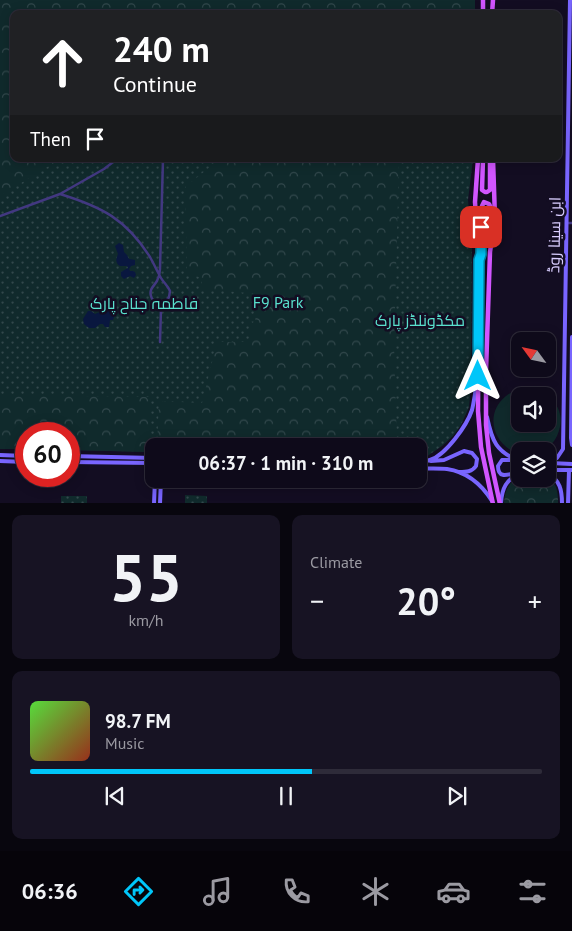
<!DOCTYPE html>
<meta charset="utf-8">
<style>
body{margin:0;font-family:"PT Sans",Cairo,sans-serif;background:#171323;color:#f1f3f6;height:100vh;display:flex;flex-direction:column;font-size:19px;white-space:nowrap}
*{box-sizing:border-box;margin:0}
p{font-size:16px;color:#9b9aa2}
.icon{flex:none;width:28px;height:28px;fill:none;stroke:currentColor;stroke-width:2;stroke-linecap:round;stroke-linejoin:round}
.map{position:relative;height:503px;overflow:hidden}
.drawer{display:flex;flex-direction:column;gap:12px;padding:12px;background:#08060e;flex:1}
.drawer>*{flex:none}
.guide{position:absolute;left:10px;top:10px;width:552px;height:152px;border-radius:10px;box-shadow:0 2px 12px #0003,0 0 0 1px #2e2b39;background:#202124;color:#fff;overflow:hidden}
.needle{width:32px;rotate:303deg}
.tools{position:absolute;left:511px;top:332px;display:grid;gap:10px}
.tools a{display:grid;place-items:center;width:45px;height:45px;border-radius:10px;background:#0e0a1a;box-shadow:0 2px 12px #0003,0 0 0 1px #2e2b39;font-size:25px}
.speed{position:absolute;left:15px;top:422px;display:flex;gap:10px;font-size:25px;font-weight:700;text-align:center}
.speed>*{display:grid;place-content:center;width:65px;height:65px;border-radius:50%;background:#0e0a1a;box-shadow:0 2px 12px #0003,0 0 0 1px #2e2b39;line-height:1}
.speed .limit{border:8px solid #d22;background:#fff;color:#111}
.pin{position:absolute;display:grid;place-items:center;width:42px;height:42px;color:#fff;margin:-21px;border-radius:10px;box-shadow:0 2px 8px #0006}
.me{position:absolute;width:55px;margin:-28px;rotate:0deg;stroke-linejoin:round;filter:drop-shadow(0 0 4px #0008)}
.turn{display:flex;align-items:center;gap:18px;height:105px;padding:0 20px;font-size:22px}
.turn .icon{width:65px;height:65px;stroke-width:2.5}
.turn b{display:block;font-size:35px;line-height:42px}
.then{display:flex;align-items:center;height:48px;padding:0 20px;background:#0003;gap:10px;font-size:19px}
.big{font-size:38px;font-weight:700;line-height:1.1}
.drawer .card{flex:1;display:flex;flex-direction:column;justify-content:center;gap:8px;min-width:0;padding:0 18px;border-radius:10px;background:#171323}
.drawer .dial{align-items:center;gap:0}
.dial b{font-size:65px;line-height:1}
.song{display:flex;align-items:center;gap:15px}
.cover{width:60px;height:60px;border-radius:8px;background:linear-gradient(135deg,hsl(110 70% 55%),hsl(10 70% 35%))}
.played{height:5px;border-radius:2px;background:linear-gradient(90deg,#00c6f9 55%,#2e2b39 55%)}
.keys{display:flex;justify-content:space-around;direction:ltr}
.heat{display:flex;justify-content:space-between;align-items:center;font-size:28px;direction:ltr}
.drawer .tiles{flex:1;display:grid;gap:12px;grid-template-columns:1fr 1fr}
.card:last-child{grid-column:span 2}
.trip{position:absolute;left:145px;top:438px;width:282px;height:50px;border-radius:10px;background:#0e0a1a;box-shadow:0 2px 12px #0003,0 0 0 1px #2e2b39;font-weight:700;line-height:50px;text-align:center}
.menu{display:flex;height:80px;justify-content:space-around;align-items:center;background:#06040a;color:#9b9aa2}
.menu .icon{width:35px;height:35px}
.menu .active{color:#00c6f9}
.menu b{font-size:22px;color:#f1f3f6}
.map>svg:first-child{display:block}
.grass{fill:url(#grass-dots)}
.forest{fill:url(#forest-crowns)}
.pitch{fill:#102a2c;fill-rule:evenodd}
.water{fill:#09173f}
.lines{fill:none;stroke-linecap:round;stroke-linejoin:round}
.street{stroke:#423881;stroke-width:2.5}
.secondary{stroke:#7965ff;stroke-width:4}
.primary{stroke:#d155ff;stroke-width:4.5}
.route-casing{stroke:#0081a2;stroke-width:12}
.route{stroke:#00c6f9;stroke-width:9}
.labels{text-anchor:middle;stroke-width:5;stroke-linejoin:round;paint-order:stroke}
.street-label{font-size:16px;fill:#d9ceff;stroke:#130d22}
.park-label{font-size:16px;fill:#59e0cd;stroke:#130d22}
</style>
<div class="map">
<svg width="572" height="504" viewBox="0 0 572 504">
<defs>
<pattern id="grass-dots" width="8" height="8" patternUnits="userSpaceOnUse" patternTransform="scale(1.25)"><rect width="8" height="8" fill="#102a2c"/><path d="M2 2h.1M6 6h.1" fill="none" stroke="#32484c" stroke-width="1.8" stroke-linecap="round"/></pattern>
<pattern id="forest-crowns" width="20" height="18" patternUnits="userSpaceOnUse" patternTransform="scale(1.25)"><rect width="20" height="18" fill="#102a2c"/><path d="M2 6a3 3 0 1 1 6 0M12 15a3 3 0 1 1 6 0" fill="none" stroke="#32484c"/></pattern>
</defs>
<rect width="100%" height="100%" fill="#130d22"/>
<path class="grass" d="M0,0H475V14H14V159H473L468,200L472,244L471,385L469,407L461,425L453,436L442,446L426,457L419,458V446H154V452L69,450V434H26V449H0Z
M185,495L207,496V503H185Z
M61,496H87V503H61Z"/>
<path class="forest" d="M0,0H474V14H14V159H60L0,196Z
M220,159H399L394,345L397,446H157L159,401L202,403L217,342H249L250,322H255L258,294L203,289L201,278L187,272L185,187Z
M0,395L151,397V452L69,450V434H26V449H0Z
M520,477V479C543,479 559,473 558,503H504C505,491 508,482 520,477Z"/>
<path class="pitch" d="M524,388C550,389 569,410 557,436C554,442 549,448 544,451C537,453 527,451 520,451V454C494,447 483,414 506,396C511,392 517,390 524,388ZM520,396H548V424H520Z"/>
<path class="water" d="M119,243L123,245L124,252L127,255L129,259L135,260V265L131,266L129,269L130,271H133L135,272L136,275L134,278L130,276L124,279L121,276V272L128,268L127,266H120C115,263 116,259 118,254L115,246Z
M109,310L112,312L114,317L113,320H110L109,327H105L103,324H100L95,328H89L84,324L83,319L88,311H91L95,314L100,312L102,315L105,311Z"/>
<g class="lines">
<path class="street" d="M60,194C102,207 126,219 150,257C154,264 157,271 161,278C164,283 168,286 170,291L169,297L161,309L160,342
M0,216L60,194L104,169L117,159
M566,223H572
M161,309C158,305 152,301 151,296C149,289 154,286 157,281C159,277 160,273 160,269L163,159"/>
<path class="secondary" d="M572,337L571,438L572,445
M487,417C492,441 496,452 520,461
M0,455L26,456
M69,456L154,458
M516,460H502L498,466C498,481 511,473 520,472
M0,461L26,462
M419,461C423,461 427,461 430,460C446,455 467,425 472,410C474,402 475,392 477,383
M431,461L444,460L464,451L472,453L477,459L476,466C472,472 466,472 459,472
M69,462L154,463
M146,463L154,475
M548,463L557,458L563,449L570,0
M550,463L572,464
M419,468C428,469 438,468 447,469C467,472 482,485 492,501
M548,470H572
M548,474C560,480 562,490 562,504
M501,503C502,488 506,480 520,473
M154,504L155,479
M160,504L161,479
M568,504L569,470"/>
<path class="primary" d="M483,14V0
M492,14L493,0
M478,159L475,202L479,260L478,411L481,447L493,504
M483,159L482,190L485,192H487L490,190V159
M493,159L495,218L490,252L486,371V425L489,453L500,504
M481,252L482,206L484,202L489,204L490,206L489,245"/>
</g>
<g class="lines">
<g class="route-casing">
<path id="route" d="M478,376L479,260L481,254V227"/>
</g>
<use href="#route" class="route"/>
</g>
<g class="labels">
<g class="street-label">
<text transform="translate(554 235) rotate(-89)" y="6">ابن سینا روڈ</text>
</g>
<g class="park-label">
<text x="278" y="308">F9 Park</text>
<text x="144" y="309">فاطمہ جناح پارک</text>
<text x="420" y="326">مکڈونلڈز پارک</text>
</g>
</g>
</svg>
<div class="tools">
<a><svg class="needle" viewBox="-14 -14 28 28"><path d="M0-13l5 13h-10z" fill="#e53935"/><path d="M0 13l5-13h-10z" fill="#9b9aa2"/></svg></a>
<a><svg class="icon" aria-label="sound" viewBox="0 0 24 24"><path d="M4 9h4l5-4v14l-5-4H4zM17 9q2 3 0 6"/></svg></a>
<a><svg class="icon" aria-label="layers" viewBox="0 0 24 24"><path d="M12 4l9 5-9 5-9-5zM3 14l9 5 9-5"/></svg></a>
</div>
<div class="speed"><div class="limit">60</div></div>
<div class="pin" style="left:481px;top:227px;background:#d93025"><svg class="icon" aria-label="arrive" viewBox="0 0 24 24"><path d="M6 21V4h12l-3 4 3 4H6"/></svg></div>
<svg class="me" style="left:478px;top:376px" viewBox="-20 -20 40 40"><path d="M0-17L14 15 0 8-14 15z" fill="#00c6f9" stroke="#fff" stroke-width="4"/></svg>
<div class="trip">06:37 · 1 min · 310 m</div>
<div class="guide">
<div class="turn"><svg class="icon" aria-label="ahead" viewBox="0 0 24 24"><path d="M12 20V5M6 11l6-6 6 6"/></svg><div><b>240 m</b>Continue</div></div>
<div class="then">Then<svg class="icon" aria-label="arrive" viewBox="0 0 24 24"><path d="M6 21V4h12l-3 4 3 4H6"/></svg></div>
</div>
</div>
<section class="drawer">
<div class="tiles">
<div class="card dial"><b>55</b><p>km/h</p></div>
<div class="card"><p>Climate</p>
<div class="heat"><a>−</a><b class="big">20°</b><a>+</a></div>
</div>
<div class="card">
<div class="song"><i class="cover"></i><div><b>98.7 FM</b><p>Music</p></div></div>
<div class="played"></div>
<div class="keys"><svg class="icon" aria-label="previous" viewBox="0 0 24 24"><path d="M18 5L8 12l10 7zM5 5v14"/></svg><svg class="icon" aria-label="pause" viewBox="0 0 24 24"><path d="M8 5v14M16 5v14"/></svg><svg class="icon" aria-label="next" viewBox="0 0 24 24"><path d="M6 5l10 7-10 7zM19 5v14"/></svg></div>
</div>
</div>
</section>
<nav class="menu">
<b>06:36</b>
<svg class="icon active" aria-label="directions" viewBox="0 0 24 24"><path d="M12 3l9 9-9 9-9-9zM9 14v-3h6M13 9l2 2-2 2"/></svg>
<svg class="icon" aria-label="music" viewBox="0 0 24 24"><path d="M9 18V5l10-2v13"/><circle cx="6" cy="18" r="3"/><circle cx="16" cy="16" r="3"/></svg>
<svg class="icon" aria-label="phone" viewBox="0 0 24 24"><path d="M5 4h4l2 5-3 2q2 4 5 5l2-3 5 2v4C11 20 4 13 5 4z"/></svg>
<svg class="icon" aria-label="climate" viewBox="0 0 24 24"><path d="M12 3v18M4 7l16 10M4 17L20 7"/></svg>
<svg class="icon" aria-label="car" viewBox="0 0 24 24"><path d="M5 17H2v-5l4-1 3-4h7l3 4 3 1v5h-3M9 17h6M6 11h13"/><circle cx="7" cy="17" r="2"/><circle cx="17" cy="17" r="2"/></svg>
<svg class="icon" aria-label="filters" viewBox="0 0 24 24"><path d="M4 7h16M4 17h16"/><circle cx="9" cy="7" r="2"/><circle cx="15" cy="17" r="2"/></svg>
</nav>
